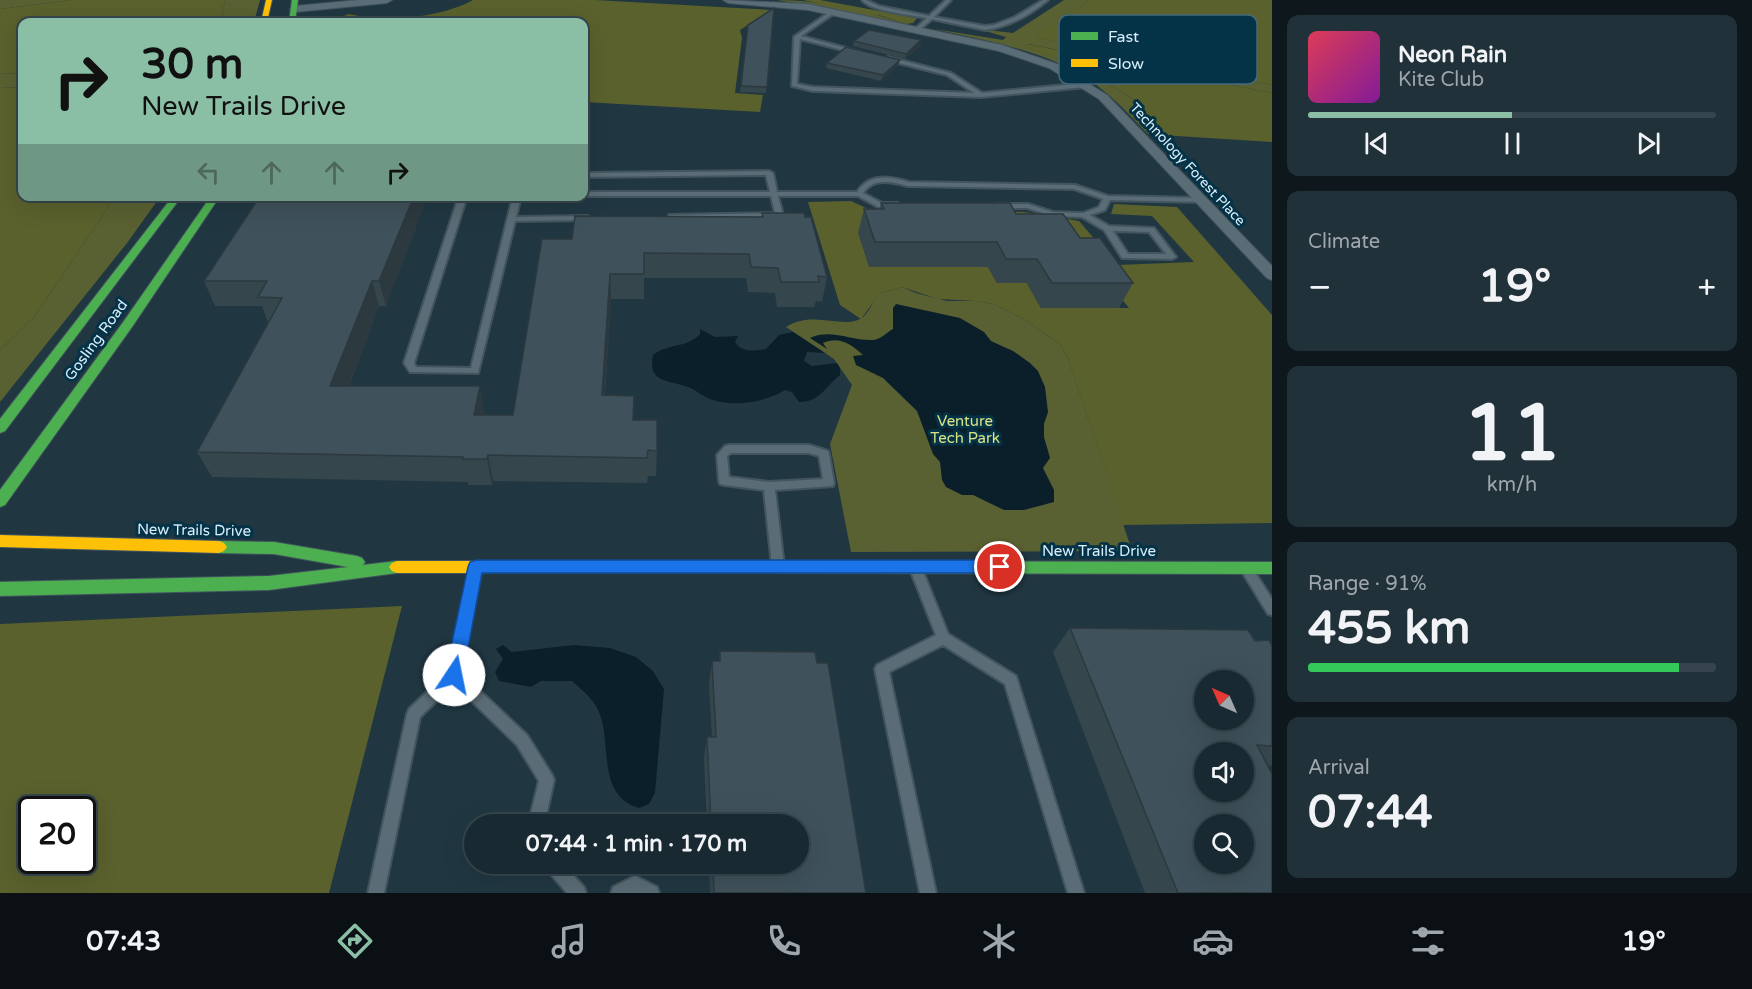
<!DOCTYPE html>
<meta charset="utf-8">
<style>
body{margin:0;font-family:"Varela Round",sans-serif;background:#21313a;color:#f1f3f6;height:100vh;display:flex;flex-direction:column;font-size:22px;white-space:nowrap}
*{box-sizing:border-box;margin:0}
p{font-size:20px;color:#9fa6ac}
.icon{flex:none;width:33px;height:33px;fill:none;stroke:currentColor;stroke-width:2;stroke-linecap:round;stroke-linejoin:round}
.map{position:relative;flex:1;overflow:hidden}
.drawer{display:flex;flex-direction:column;gap:15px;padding:15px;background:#0d171c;width:480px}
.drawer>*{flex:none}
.top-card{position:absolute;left:18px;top:18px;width:570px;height:183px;border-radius:12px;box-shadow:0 6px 24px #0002,0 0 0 2px #36454d;background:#8abfa5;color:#111;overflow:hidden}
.needle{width:39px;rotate:315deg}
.fabs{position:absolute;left:1194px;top:670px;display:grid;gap:12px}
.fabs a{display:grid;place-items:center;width:60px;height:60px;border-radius:50%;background:#182932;box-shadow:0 6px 24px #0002,0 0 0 2px #36454d;font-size:30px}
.speed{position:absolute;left:18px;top:796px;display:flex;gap:12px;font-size:30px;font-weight:700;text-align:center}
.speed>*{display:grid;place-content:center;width:78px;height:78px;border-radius:50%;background:#182932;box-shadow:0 6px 24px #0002,0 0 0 2px #36454d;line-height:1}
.speed .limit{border:3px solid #111;border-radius:9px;background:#fff;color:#111}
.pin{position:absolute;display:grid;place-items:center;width:51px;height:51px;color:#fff;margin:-26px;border:3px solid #fff;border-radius:50%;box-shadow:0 2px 6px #0007}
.me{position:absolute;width:66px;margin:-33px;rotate:11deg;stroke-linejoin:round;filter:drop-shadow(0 0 4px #0008)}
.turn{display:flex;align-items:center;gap:21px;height:126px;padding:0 24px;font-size:27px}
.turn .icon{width:78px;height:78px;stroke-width:2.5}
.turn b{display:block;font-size:42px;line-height:51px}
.lanes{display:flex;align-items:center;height:57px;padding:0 24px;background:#0003;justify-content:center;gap:30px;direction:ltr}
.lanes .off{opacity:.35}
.big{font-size:45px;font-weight:800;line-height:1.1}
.drawer .tile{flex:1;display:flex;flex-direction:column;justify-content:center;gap:9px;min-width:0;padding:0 21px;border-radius:12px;background:#21313a}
.drawer .dial{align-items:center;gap:0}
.dial b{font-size:78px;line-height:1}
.song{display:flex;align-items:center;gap:18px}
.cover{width:72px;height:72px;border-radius:9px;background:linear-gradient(135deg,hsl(350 70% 55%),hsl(290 70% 35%))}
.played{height:6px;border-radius:3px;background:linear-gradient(90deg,#8abfa5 50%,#36454d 50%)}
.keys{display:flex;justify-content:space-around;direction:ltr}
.heat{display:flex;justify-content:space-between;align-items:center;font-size:33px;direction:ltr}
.charge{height:9px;border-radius:4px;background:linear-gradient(90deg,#34c759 91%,#36454d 0)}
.trip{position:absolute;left:464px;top:814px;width:345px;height:60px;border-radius:30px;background:#182932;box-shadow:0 6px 24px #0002,0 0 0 2px #36454d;font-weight:800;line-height:60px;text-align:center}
.tab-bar{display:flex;height:96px;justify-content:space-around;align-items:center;background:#0a1014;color:#9fa6ac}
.tab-bar .icon{width:42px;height:42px}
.tab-bar .active{color:#8abfa5}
.tab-bar b{font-size:27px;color:#f1f3f6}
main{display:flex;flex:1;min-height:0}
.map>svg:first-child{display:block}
.green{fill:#596132}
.forest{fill:#5a612d;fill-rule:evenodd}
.water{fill:#0a1f2a}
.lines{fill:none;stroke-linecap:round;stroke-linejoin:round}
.lane-casing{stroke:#42545d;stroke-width:4}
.street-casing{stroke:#42545d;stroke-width:2}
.fast-casing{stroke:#42545d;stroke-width:2}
.slow-casing{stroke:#42545d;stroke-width:2}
.lane{fill:#5a6c75;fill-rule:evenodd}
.street{fill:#5a6c75;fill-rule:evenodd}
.fast{fill:#4caf50;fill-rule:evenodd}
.slow{fill:#ffc107;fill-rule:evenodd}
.wall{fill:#36464d}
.shaded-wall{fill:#2c393f}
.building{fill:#3f515a;stroke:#2c393f;stroke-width:1.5;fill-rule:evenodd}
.route{fill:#1a73e8;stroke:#114b97;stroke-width:1.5}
.labels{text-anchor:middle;stroke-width:6;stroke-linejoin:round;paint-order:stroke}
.far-street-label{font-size:14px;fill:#d8eefb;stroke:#043246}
.street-label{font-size:15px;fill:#d8eefb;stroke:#043246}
.park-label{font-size:15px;fill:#d9e287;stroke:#043246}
.key{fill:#043246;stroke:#446a7c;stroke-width:1.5}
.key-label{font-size:16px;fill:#d8eefb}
</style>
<main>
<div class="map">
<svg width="1272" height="893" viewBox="0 0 1272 893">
<rect width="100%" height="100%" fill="#203742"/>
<path class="green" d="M0,0H71L0,9Z
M225,0H260L254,22H221Z
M777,0C820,0 865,10 906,24Z
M1064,0H1089L1036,37L1272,85V93L1028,44L1024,46L1074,65L1132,98L1161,135L1148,134C1134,120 1120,104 1105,92C1059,52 991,42 934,29L1003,40L1006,37L978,29L1013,33Z
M0,73L22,74V88L0,87Z
M115,197H160L127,243L0,402V350L35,316Z
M902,287L916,293L947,301H976L994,304L1024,319L1060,344L1068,358L1132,551L851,552L830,444L852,385L834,359L786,327C814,310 840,329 860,319C870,314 872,300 880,293Z"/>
<path class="forest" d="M71,0H225L221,22H22V74L0,73V9Z
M473,0H595L771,10L740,30L742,38L735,93L763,95L760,112L584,102V22H334L336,19L349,14L359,16L362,22C399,18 440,18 473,0Z
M803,0H820L917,18L913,23L906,24L882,16Z
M1089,0H1272V85L1035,37Z
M1027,44L1272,93V142L1161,135L1132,98L1074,65L1023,46Z
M0,87L22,88V196L115,197L35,316L0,350Z
M851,201L868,209L1024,212L1079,221L1117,265L1194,262L1152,216L1111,214L1114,204L1177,207L1272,315V523L1123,525L1068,358L1060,344L1024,319L994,304L976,301L938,299L902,287L880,293L861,319L840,305L808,202ZM1062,225L1129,308H1041L1027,283H997L988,267H870Z
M402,606L329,893H0V624ZM32,810H82V861H32Z"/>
<path class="water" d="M896,304L960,318L984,332L991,341L1013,351L1030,363L1038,371L1045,387L1048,412L1044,424V437L1050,458L1043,468L1054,490V502L1024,510H1004L973,495H962L946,487L942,480L940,462L933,454L917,411L883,378L856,365L853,356L863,355C851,344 839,336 823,343L827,349L810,338C830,328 852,341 873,340C881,339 886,333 893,329V308Z
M700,329L715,337L738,336L735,342C742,353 754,351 766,349L779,335L793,332L825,353L807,352L804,361L812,366L837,363L840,368V375C825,387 820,402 799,402L792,392L785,390C766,402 735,407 713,400C704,398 697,390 688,387C670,380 647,384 653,355C668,343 688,348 700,334Z
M503,645L512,652L574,645L610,648L636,657L653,671L664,689L655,793L649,804L639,808C594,795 614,739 597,708C592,698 581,689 572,681H541L531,687L499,681L495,672L503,659L496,649Z"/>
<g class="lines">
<g class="lane-casing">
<path id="lane" d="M862,0H866L879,6L929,16L946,0H951L934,17L985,26L994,25L1015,17L1043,0H1048C1030,15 1009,27 985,30L932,19L917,32L915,29L927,18C912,15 869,11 862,0Z
M831,11L836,12L801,36L861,52L858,54L800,39L797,84L813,87L974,93L947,75L886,60L885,59L888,57L951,73L982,93L1086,83L1089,85L1086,87L981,97L813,91L792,86L794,37Z
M769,171L773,173L777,192H857C869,173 889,176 909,182L1075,185L1108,196L1201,198L1205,200L1201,202L1110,200L1105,210L1090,215L1109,226L1154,228L1176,257L1172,259L1122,258L1104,230L1082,217L1052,216L1027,208H998L994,206L998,204H1028L1053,212L1083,213L1099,207L1103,199L1074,189L908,186C892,182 874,177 863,193L882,203H898V207H878L858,196H778L783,215L779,217L672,219H669V215L775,213L771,196H584V192H770L766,175L584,177V173ZM1113,231L1149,232L1166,254H1128Z
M459,196H467L414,363L416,367L471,368L513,196H521L516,217L587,216L591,218L587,220L515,221L478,373L410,372L404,363Z
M729,445H809L828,451L829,454L834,483L833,486L775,490L784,566L782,569L778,571L774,569L772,566L764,490L724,485L720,484L719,481L717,455L725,446ZM731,453H809L819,456L823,479L769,482L729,477L727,456Z
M476,563L480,565L482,568L461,673L527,735L552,775L554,780L544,825H528L539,781L517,745L454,684L420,717L384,893H368L407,714L409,709L448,672L470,568L472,565Z
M916,564L920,565L922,569L948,634L1016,676L1084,893H1068L1005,684L943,645L889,672L936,893H920L875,669L877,665L936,635L910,569L912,565Z
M1247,565L1251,566L1272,599V615L1268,614L1241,570L1243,566Z
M545,864H563L584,887L586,893H567L547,870Z
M635,876L657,887L659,893H611L613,887Z"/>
</g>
<g class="street-casing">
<path id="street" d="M359,0H392L387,3L295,12L290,9L295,6Z
M723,0L808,4L1002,45L1057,64L1107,95L1272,266V280L1267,278L1099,99L1049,68L999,51L808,10L728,3Z"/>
</g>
<g class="fast-casing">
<path id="fast" d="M292,0H298L295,22H289Z
M173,196H182L5,431L0,433V419Z
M211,196H220L132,327L5,505L0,507V490L124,321Z
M219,541L274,542L357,556L362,558L365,562L363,565L397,561L402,563L405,567L402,571L397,573L269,590L0,596V582L269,576L348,567L274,554L219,553L214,551L211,547L214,543Z
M751,561L1272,562V574L751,573L746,571L743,567L746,563Z"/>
</g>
<g class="slow-casing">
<path id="slow" d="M266,0H272L267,22H261Z
M0,535L219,541L224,543L227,547L224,551L219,553L0,547Z
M397,561H751L756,563L759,567L756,571L751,573H397L392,571L389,567L392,563Z"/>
</g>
<use href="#lane" class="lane"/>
<use href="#street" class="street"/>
<use href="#fast" class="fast"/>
<use href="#slow" class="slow"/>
</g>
<path class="wall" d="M774,8L766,93L740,92L748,25Z
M921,40L920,46L905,59L853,46L854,41Z
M827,63L898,65L881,81L826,68Z
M260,196H428L386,306H379L349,386L484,412V415H513L572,239L762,217V213L805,217L827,277L822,302L816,301L814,307H777L775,293L748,292L746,278H644V299H611L605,395L634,396V420L657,451L656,476H648L647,483L493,481L492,485H468V482L212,477L197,452L268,322L262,306H215L204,281Z
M881,203L1016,214L1080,238L1133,283L1119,308H1041L1027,283H997L988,267H869L858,233L864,209H880Z
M1070,628L1255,641L1272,646V765L1268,767L1272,893H1145L1053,652Z
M720,651L817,663L866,893H710L709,864H798V825H707L704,758L707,737H712L709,684L712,661H719Z"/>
<path class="shaded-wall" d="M921,40L920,46L905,59L906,54Z
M900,60L898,65L881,81L883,75Z
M414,196H428L386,306L379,281Z
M610,274L611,299L603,421L602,395Z
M372,281L379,306L339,411L330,386Z
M480,386L484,412L479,441L474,415Z
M488,455L493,481L492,485L487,459Z"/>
<path class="building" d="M774,8L767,87L741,86L748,25Z
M869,30L921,40L906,54L854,41Z
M846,47L900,60L883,75L827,63Z
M260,196H414L379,281H372L330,386H480L474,415H513L542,239H572L575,216L763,217L762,213H804L805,217H811L827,277L818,276L819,282H781L778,268L751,267L749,254L644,253V274H610L602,395L634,396L633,420H657V451L648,450L647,458L488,455L487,459H463V457L197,452L282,298L258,297L267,281H204Z
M881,203H1010L1016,214H1063L1080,238H1100L1133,283H1052L1037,259H1006L997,242H875L864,209H884Z
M1070,628L1248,630L1255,641L1269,640L1272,646V746L1257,745L1272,774V893H1178ZM1204,681H1244V720H1204ZM1204,753H1244V792H1204ZM1204,825H1244V864H1204Z
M720,651L815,652L817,663H828L866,893H714L713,864H798V825H711L707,737H716L712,661H720Z"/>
<path class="route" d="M476,560H1000L1005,562L1007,567L1005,571L1000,573H482L463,675L460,681L454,683L448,681L445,675L468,567L470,562Z"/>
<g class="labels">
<g class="far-street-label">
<text transform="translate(1188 164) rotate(47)" y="5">Technology Forest Place</text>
</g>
<g class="street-label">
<text transform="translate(96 340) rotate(-54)" y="5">Gosling Road</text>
<text transform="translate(194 530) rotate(1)" y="5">New Trails Drive</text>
<text x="1099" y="556">New Trails Drive</text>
</g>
<g class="park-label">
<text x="965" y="426">Venture<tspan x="965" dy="17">Tech Park</tspan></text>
</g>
</g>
<rect x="1059" y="15" width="198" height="69" rx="9" class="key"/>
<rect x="1071" y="32" width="27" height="8" fill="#4caf50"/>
<rect x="1071" y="59" width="27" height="8" fill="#ffc107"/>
<g class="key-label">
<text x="1108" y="42">Fast</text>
<text x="1108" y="69">Slow</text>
</g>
</svg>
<div class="fabs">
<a><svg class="needle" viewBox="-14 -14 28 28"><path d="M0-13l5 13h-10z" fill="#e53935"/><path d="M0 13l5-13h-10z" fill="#9fa6ac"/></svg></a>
<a><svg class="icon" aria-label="sound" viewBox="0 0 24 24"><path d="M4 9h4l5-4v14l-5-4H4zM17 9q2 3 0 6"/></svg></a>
<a><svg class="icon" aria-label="search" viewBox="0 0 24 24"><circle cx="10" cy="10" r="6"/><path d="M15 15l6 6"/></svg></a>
</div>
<div class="speed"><div class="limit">20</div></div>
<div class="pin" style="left:1000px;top:567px;background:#d93025"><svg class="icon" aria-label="arrive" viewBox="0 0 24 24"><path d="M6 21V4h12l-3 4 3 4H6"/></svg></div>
<svg class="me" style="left:454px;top:675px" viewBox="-20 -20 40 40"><circle r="19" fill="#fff"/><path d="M0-13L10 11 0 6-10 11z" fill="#1a73e8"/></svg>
<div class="trip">07:44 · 1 min · 170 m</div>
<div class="top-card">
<div class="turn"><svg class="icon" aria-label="right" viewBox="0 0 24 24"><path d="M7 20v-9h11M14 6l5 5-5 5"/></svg><div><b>30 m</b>New Trails Drive</div></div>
<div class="lanes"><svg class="icon off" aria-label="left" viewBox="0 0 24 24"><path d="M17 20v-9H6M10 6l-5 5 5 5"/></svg><svg class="icon off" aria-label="ahead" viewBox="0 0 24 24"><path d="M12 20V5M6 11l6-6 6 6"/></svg><svg class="icon off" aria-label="ahead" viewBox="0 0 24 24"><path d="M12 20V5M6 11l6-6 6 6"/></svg><svg class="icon" aria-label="right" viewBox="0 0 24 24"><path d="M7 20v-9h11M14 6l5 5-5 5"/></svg></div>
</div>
</div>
<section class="drawer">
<div class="tile">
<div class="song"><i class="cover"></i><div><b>Neon Rain</b><p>Kite Club</p></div></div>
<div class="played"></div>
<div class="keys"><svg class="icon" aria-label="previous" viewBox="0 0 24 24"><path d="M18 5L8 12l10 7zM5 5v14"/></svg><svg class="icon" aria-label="pause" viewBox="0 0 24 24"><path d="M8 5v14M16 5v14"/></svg><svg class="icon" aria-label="next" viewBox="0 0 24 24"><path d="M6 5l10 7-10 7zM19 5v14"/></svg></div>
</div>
<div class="tile"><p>Climate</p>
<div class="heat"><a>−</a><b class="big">19°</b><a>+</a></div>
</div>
<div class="tile dial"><b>11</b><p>km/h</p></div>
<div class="tile"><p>Range · 91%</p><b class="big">455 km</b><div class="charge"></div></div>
<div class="tile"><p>Arrival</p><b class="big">07:44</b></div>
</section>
</main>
<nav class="tab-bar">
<b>07:43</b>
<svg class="icon active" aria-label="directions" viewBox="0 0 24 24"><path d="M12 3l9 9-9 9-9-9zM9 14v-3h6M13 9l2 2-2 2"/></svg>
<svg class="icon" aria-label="music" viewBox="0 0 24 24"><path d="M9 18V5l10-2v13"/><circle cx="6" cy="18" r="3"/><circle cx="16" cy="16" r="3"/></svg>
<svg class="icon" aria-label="phone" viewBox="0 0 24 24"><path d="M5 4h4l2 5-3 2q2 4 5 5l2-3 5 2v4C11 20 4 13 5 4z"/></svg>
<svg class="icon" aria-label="climate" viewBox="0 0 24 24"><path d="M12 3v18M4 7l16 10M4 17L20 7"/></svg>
<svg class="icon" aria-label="car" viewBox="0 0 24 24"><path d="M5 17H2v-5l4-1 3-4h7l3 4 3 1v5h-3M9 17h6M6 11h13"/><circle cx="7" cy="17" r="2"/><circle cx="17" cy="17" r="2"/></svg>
<svg class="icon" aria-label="filters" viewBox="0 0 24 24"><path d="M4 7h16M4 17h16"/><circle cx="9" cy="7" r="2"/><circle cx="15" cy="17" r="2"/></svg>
<b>19°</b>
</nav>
